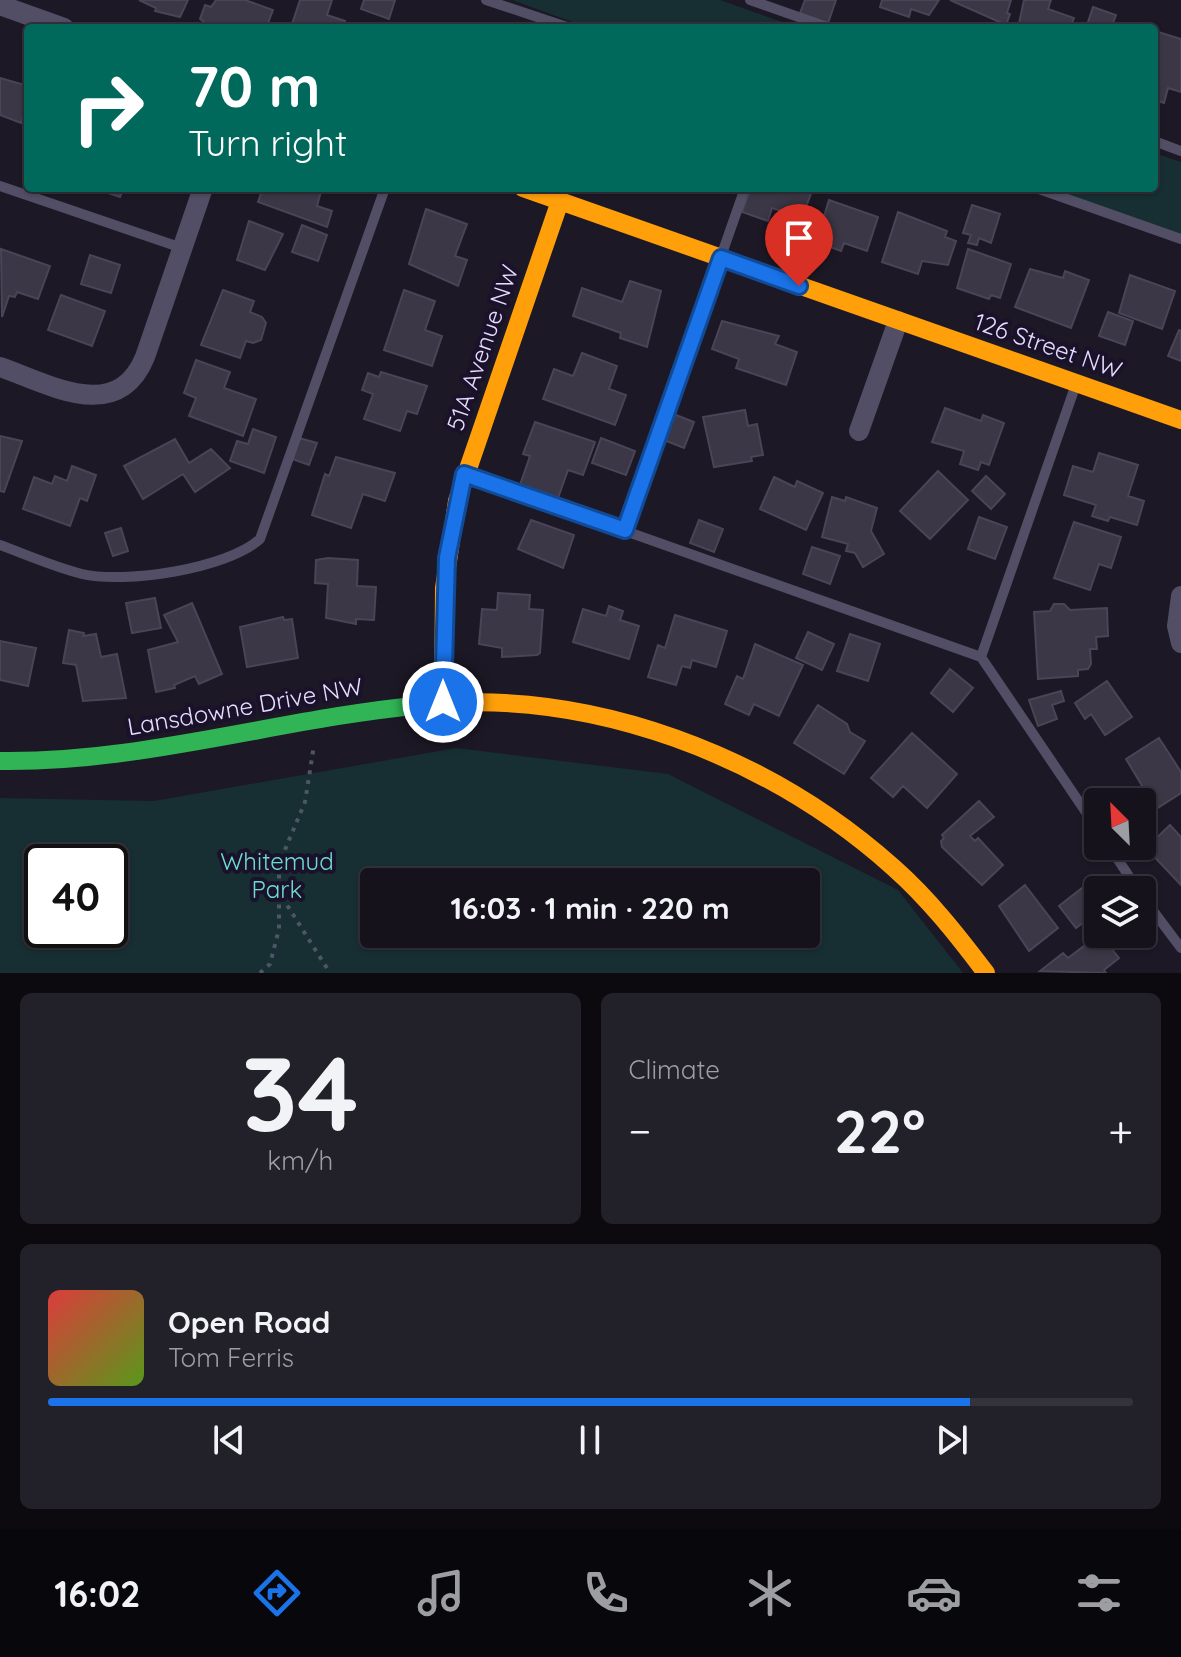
<!DOCTYPE html>
<meta charset="utf-8">
<style>
body{margin:0;font-family:Quicksand,sans-serif;background:#222029;color:#f1f3f6;height:100vh;display:flex;flex-direction:column;font-size:30px;white-space:nowrap}
*{box-sizing:border-box;margin:0}
p{font-size:26px;color:#9d9ea3}
.icon{flex:none;width:44px;height:44px;fill:none;stroke:currentColor;stroke-width:2;stroke-linecap:round;stroke-linejoin:round}
.map{position:relative;height:973px;overflow:hidden}
.panel{display:flex;flex-direction:column;gap:20px;padding:20px;background:#0c0a0f;flex:1}
.panel>*{flex:none}
.hud{position:absolute;left:24px;top:24px;width:1134px;height:168px;border-radius:8px;box-shadow:0 2px 6px #0004,0 0 0 2px #34323b;background:#00695c;color:#fff;overflow:hidden}
.needle{width:52px;rotate:336deg}
.controls{position:absolute;left:1084px;top:788px;display:grid;gap:16px}
.controls a{display:grid;place-items:center;width:72px;height:72px;border-radius:8px;background:#15121c;box-shadow:0 2px 6px #0004,0 0 0 2px #34323b;font-size:40px}
.speed{position:absolute;left:24px;top:844px;display:flex;gap:16px;font-size:40px;font-weight:700;text-align:center}
.speed>*{display:grid;place-content:center;width:104px;height:104px;border-radius:50%;background:#15121c;box-shadow:0 2px 6px #0004,0 0 0 2px #34323b;line-height:1}
.speed .limit{border:4px solid #111;border-radius:12px;background:#fff;color:#111}
.pin{position:absolute;display:grid;place-items:center;width:68px;height:68px;color:#fff;margin:-82px -34px;border-radius:50% 50% 50% 0;rotate:-45deg;box-shadow:0 0 8px #0007}
.pin .icon{rotate:45deg}
.me{position:absolute;width:88px;margin:-44px;rotate:0deg;stroke-linejoin:round;filter:drop-shadow(0 0 6px #0008)}
.turn{display:flex;align-items:center;gap:28px;height:168px;padding:0 32px;font-size:36px}
.turn .icon{width:104px;height:104px;stroke-width:2.5}
.turn b{display:block;font-size:56px;line-height:68px}
.big{font-size:60px;font-weight:800;line-height:1.1}
.panel .widget{flex:1;display:flex;flex-direction:column;justify-content:center;gap:12px;min-width:0;padding:0 28px;border-radius:12px;background:#222029}
.panel .dial{align-items:center;gap:0}
.dial b{font-size:104px;line-height:1}
.song{display:flex;align-items:center;gap:24px}
.cover{width:96px;height:96px;border-radius:12px;background:linear-gradient(135deg,hsl(0 70% 55%),hsl(90 70% 35%))}
.played{height:8px;border-radius:4px;background:linear-gradient(90deg,#1a73e8 85%,#34323b 85%)}
.keys{display:flex;justify-content:space-around;direction:ltr}
.heat{display:flex;justify-content:space-between;align-items:center;font-size:44px;direction:ltr}
.panel .tiles{flex:1;display:grid;gap:20px;grid-template-columns:1fr 1fr}
.widget:last-child{grid-column:span 2}
.trip{position:absolute;left:360px;top:868px;width:460px;height:80px;border-radius:8px;background:#15121c;box-shadow:0 2px 6px #0004,0 0 0 2px #34323b;font-weight:800;line-height:80px;text-align:center}
.tabs{display:flex;height:128px;justify-content:space-around;align-items:center;background:#08070b;color:#9d9ea3}
.tabs .icon{width:56px;height:56px}
.tabs .selected{color:#1a73e8}
.tabs b{font-size:36px;color:#f1f3f6}
.map>svg:first-child{display:block}
.green{fill:#172e32;fill-rule:evenodd}
.building{fill:#3c3746;stroke:#4a4457;stroke-width:2}
.lines{fill:none;stroke-linecap:round;stroke-linejoin:round}
.path{stroke:#4d5666;stroke-width:4;stroke-dasharray:4 6;stroke-linecap:butt}
.lane{stroke:#524e65;stroke-width:10}
.street{stroke:#524e65;stroke-width:20}
.fast{stroke:#30b455;stroke-width:18}
.slow{stroke:#ff9f0a;stroke-width:18}
.route-casing{stroke:#114b97;stroke-width:20}
.route{stroke:#1a73e8;stroke-width:14}
.labels{text-anchor:middle;stroke-width:8;stroke-linejoin:round;paint-order:stroke}
.street-label{font-size:24px;fill:#e6defd;stroke:#1a122b}
.park-label{font-size:24px;fill:#6bdcd0;stroke:#1a122b}
</style>
<div class="map">
<svg width="1181" height="973" viewBox="0 0 1181 973">
<rect width="100%" height="100%" fill="#1c1825"/>
<path class="green" d="M512,0H720L799,28H589Z
M1154,153L1181,162V244L1028,188H1154Z
M456,748L668,774L898,890L963,973H0V798L154,801ZM42,862H110V930H42ZM374,882H806V934H374Z"/>
<path class="building" d="M139,0H188L180,17L155,11L156,8Z
M216,0H245L273,10L266,28H212L200,19L205,5L211,7Z
M300,0H332L327,15L345,21L343,28H283L284,24L291,27Z
M364,0H395L389,19L361,9Z
M805,0H836L827,26L799,16Z
M882,0H939L929,15L911,9L909,17L880,7Z
M950,0H1011L1007,13L1010,14L1006,25Z
M1024,0H1051L1048,9L1074,18L1070,28H1018Z
M1093,7L1116,15L1111,28H1086Z
M1155,31L1181,39V92L1168,88L1164,103L1154,100Z
M0,78L28,86V102L21,123L0,115Z
M94,188H124L120,197Z
M263,188H322L317,206L332,211L327,227L258,202Z
M751,188H813L802,218L772,208L768,221L742,212Z
M829,200L878,217L867,251L844,243L841,251L816,242Z
M972,205L1000,214L991,243L979,238L977,245L968,243L971,235L963,233Z
M426,209L467,224L455,256L467,260L458,286L409,264Z
M898,212L947,231L945,237L956,241L948,265L922,261L918,274L882,262Z
M249,221L283,234L265,270L237,260Z
M302,225L327,235L318,261L292,252Z
M1,249L50,266L38,299L17,292L15,297L9,296L2,317Z
M968,249L1011,264L1000,298L991,295L989,299L957,288Z
M90,255L120,265L111,293L81,284Z
M1030,269L1063,278L1065,271L1089,280L1071,328L1015,307Z
M1130,275L1175,291L1162,329L1119,313Z
M630,281L661,291L647,347L620,338L621,333L573,316L582,288L622,302Z
M223,290L254,301L250,312L262,317L266,323L261,340L253,343L246,341L240,358L201,345Z
M404,290L435,301L425,330L442,336L432,366L384,350Z
M61,295L105,311L92,346L48,330Z
M1108,312L1133,321L1125,345L1099,336Z
M722,321L779,336L775,344L797,352L786,385L736,368L739,359L712,349Z
M1179,330L1181,331V361L1168,356Z
M582,353L617,366L609,389L626,395L615,425L543,399L554,369L573,376Z
M196,360L230,372L224,388L256,399L243,436L189,416L196,398L184,393Z
M381,372L427,386L417,414L407,411L400,431L364,419L373,394L362,390L368,373L379,377Z
M945,408L981,421L983,415L1004,423L989,465L981,462L978,470L960,464L964,451L932,442Z
M745,410L748,426L757,424L763,455L751,457L752,461L714,467L703,417Z
M671,413L694,422L684,448L661,439Z
M535,422L595,442L583,475L568,470L558,498L520,485L530,456L523,454Z
M253,429L276,437L264,473L230,461L237,441L248,444Z
M0,436L22,441L4,492L0,491Z
M299,438L317,443L309,465L292,459Z
M601,438L635,451L626,475L592,463Z
M175,439L189,463L211,449L230,468L195,492L183,474L143,499L124,466Z
M1099,453L1138,465L1128,496L1144,501L1137,525L1110,517L1108,521L1092,516L1096,505L1064,495L1073,466L1093,472Z
M336,457L395,473L385,501L363,494L351,528L312,515L325,474L329,476Z
M72,466L96,475L87,501L80,498L70,526L23,509L34,477L52,484L55,476L67,481Z
M938,471L968,500L930,539L900,511Z
M986,476L1005,494L991,509L972,491Z
M774,477L795,487L797,481L823,493L806,530L760,509Z
M832,497L845,501L846,497L877,508L871,531L884,554L863,567L855,553L846,551L848,544L822,537Z
M979,517L1007,527L995,559L968,549Z
M531,520L574,535L563,568L518,549Z
M699,520L723,529L714,552L690,543Z
M1074,522L1121,537L1111,568L1099,564L1090,590L1054,578Z
M121,528L128,551L113,556L105,533Z
M812,547L840,556L830,584L803,574Z
M328,558L358,560L357,586L376,587L374,620L356,619V624L326,618L328,584L315,583L316,560Z
M498,593L530,595L529,609L543,610L540,653L537,655L502,657V648L479,644L482,609L497,610Z
M155,598L161,628L132,633L126,603Z
M192,603L222,674L199,684L195,676L174,685L175,688L156,692L148,650L178,642L164,615Z
M1054,604H1064L1070,610L1107,608L1108,636L1096,637L1097,649H1090L1091,664L1088,669L1078,670V676L1038,679L1034,612L1050,611Z
M609,606L623,611L620,620L639,626L629,659L573,642L583,609L606,616Z
M675,615L727,631L716,667L692,660L690,668L682,666L676,685L648,677L658,645L665,648Z
M283,617L284,620L292,619L298,658L247,667L240,627Z
M69,630L84,633L83,636L96,634L101,657L117,654L126,698L83,701L76,665L63,663Z
M808,632L834,644L822,670L796,658Z
M850,634L880,644L868,681L837,671Z
M0,641L36,648L28,686L0,680Z
M755,644L803,665L779,716L754,704L749,715L725,704L737,676L743,679Z
M950,669L973,688L953,712L931,693Z
M1107,681L1132,717L1105,735L1091,714L1085,719L1075,703Z
M1061,691L1064,701L1052,705L1057,719L1038,726L1029,700Z
M818,705L847,724L850,732L865,741L844,774L794,743Z
M912,733L957,774L927,808L903,786L893,797L871,778Z
M1159,738L1181,772V793L1156,809L1126,759Z
M979,801L994,817L970,836L975,841L978,838L1003,865L982,885L942,847L941,841L944,838L942,835Z
M1170,825L1181,837V885L1146,848Z
M1025,885L1058,928L1029,951L999,906Z
M1082,888L1098,911L1076,928L1059,906Z
M1100,934L1119,958L1104,970L1106,973L1040,971L1063,953L1068,958Z"/>
<g class="lines">
<path class="path" d="M282,897L330,973
M260,973L270,964L279,929V864L305,802L314,745"/>
<path class="lane" d="M486,0L570,28
M750,0L830,28
M1154,141L1181,151
M0,186L182,248
M1036,188L1181,239
M470,476L981,657L1098,830
M625,530L745,188
M0,545C27,555 54,567 82,574C125,584 227,569 260,539L385,188
M981,657L1075,387
M1109,846L1138,890
M1142,896L1181,948"/>
<path class="street" d="M0,5L64,28
M0,367C49,384 117,425 145,357L203,188
M859,431L898,321
M1181,596L1177,626L1181,643"/>
<path class="fast" d="M0,761C144,763 281,718 424,705"/>
<path class="slow" d="M523,188L1181,420
M443,702L444,588L457,501L560,201
M424,705C592,688 769,756 894,868C929,899 958,936 986,973"/>
</g>
<g class="lines">
<g class="route-casing">
<path id="route" d="M443,702L447,558L464,474L625,530L721,258L799,286"/>
</g>
<use href="#route" class="route"/>
</g>
<g class="labels">
<g class="street-label">
<text transform="translate(1048 346) rotate(19)" y="8">126 Street NW</text>
<text transform="translate(483 348) rotate(-71)" y="8">51A Avenue NW</text>
<text transform="translate(245 707) rotate(-10)" y="8">Lansdowne Drive NW</text>
</g>
<g class="park-label">
<text x="277" y="870">Whitemud<tspan x="277" dy="28">Park</tspan></text>
</g>
</g>
</svg>
<div class="controls">
<a><svg class="needle" viewBox="-14 -14 28 28"><path d="M0-13l5 13h-10z" fill="#e53935"/><path d="M0 13l5-13h-10z" fill="#9d9ea3"/></svg></a>
<a><svg class="icon" aria-label="layers" viewBox="0 0 24 24"><path d="M12 4l9 5-9 5-9-5zM3 14l9 5 9-5"/></svg></a>
</div>
<div class="speed"><div class="limit">40</div></div>
<div class="pin" style="left:799px;top:286px;background:#d93025"><svg class="icon" aria-label="arrive" viewBox="0 0 24 24"><path d="M6 21V4h12l-3 4 3 4H6"/></svg></div>
<svg class="me" style="left:443px;top:702px" viewBox="-20 -20 40 40"><circle r="17" fill="#1a73e8" stroke="#fff" stroke-width="3"/><path d="M0-11L8 9 0 5-8 9z" fill="#fff"/></svg>
<div class="trip">16:03 · 1 min · 220 m</div>
<div class="hud">
<div class="turn"><svg class="icon" aria-label="right" viewBox="0 0 24 24"><path d="M7 20v-9h11M14 6l5 5-5 5"/></svg><div><b>70 m</b>Turn right</div></div>
</div>
</div>
<section class="panel">
<div class="tiles">
<div class="widget dial"><b>34</b><p>km/h</p></div>
<div class="widget"><p>Climate</p>
<div class="heat"><a>−</a><b class="big">22°</b><a>+</a></div>
</div>
<div class="widget">
<div class="song"><i class="cover"></i><div><b>Open Road</b><p>Tom Ferris</p></div></div>
<div class="played"></div>
<div class="keys"><svg class="icon" aria-label="previous" viewBox="0 0 24 24"><path d="M18 5L8 12l10 7zM5 5v14"/></svg><svg class="icon" aria-label="pause" viewBox="0 0 24 24"><path d="M8 5v14M16 5v14"/></svg><svg class="icon" aria-label="next" viewBox="0 0 24 24"><path d="M6 5l10 7-10 7zM19 5v14"/></svg></div>
</div>
</div>
</section>
<nav class="tabs">
<b>16:02</b>
<svg class="icon selected" aria-label="directions" viewBox="0 0 24 24"><path d="M12 3l9 9-9 9-9-9zM9 14v-3h6M13 9l2 2-2 2"/></svg>
<svg class="icon" aria-label="music" viewBox="0 0 24 24"><path d="M9 18V5l10-2v13"/><circle cx="6" cy="18" r="3"/><circle cx="16" cy="16" r="3"/></svg>
<svg class="icon" aria-label="phone" viewBox="0 0 24 24"><path d="M5 4h4l2 5-3 2q2 4 5 5l2-3 5 2v4C11 20 4 13 5 4z"/></svg>
<svg class="icon" aria-label="climate" viewBox="0 0 24 24"><path d="M12 3v18M4 7l16 10M4 17L20 7"/></svg>
<svg class="icon" aria-label="car" viewBox="0 0 24 24"><path d="M5 17H2v-5l4-1 3-4h7l3 4 3 1v5h-3M9 17h6M6 11h13"/><circle cx="7" cy="17" r="2"/><circle cx="17" cy="17" r="2"/></svg>
<svg class="icon" aria-label="filters" viewBox="0 0 24 24"><path d="M4 7h16M4 17h16"/><circle cx="9" cy="7" r="2"/><circle cx="15" cy="17" r="2"/></svg>
</nav>
